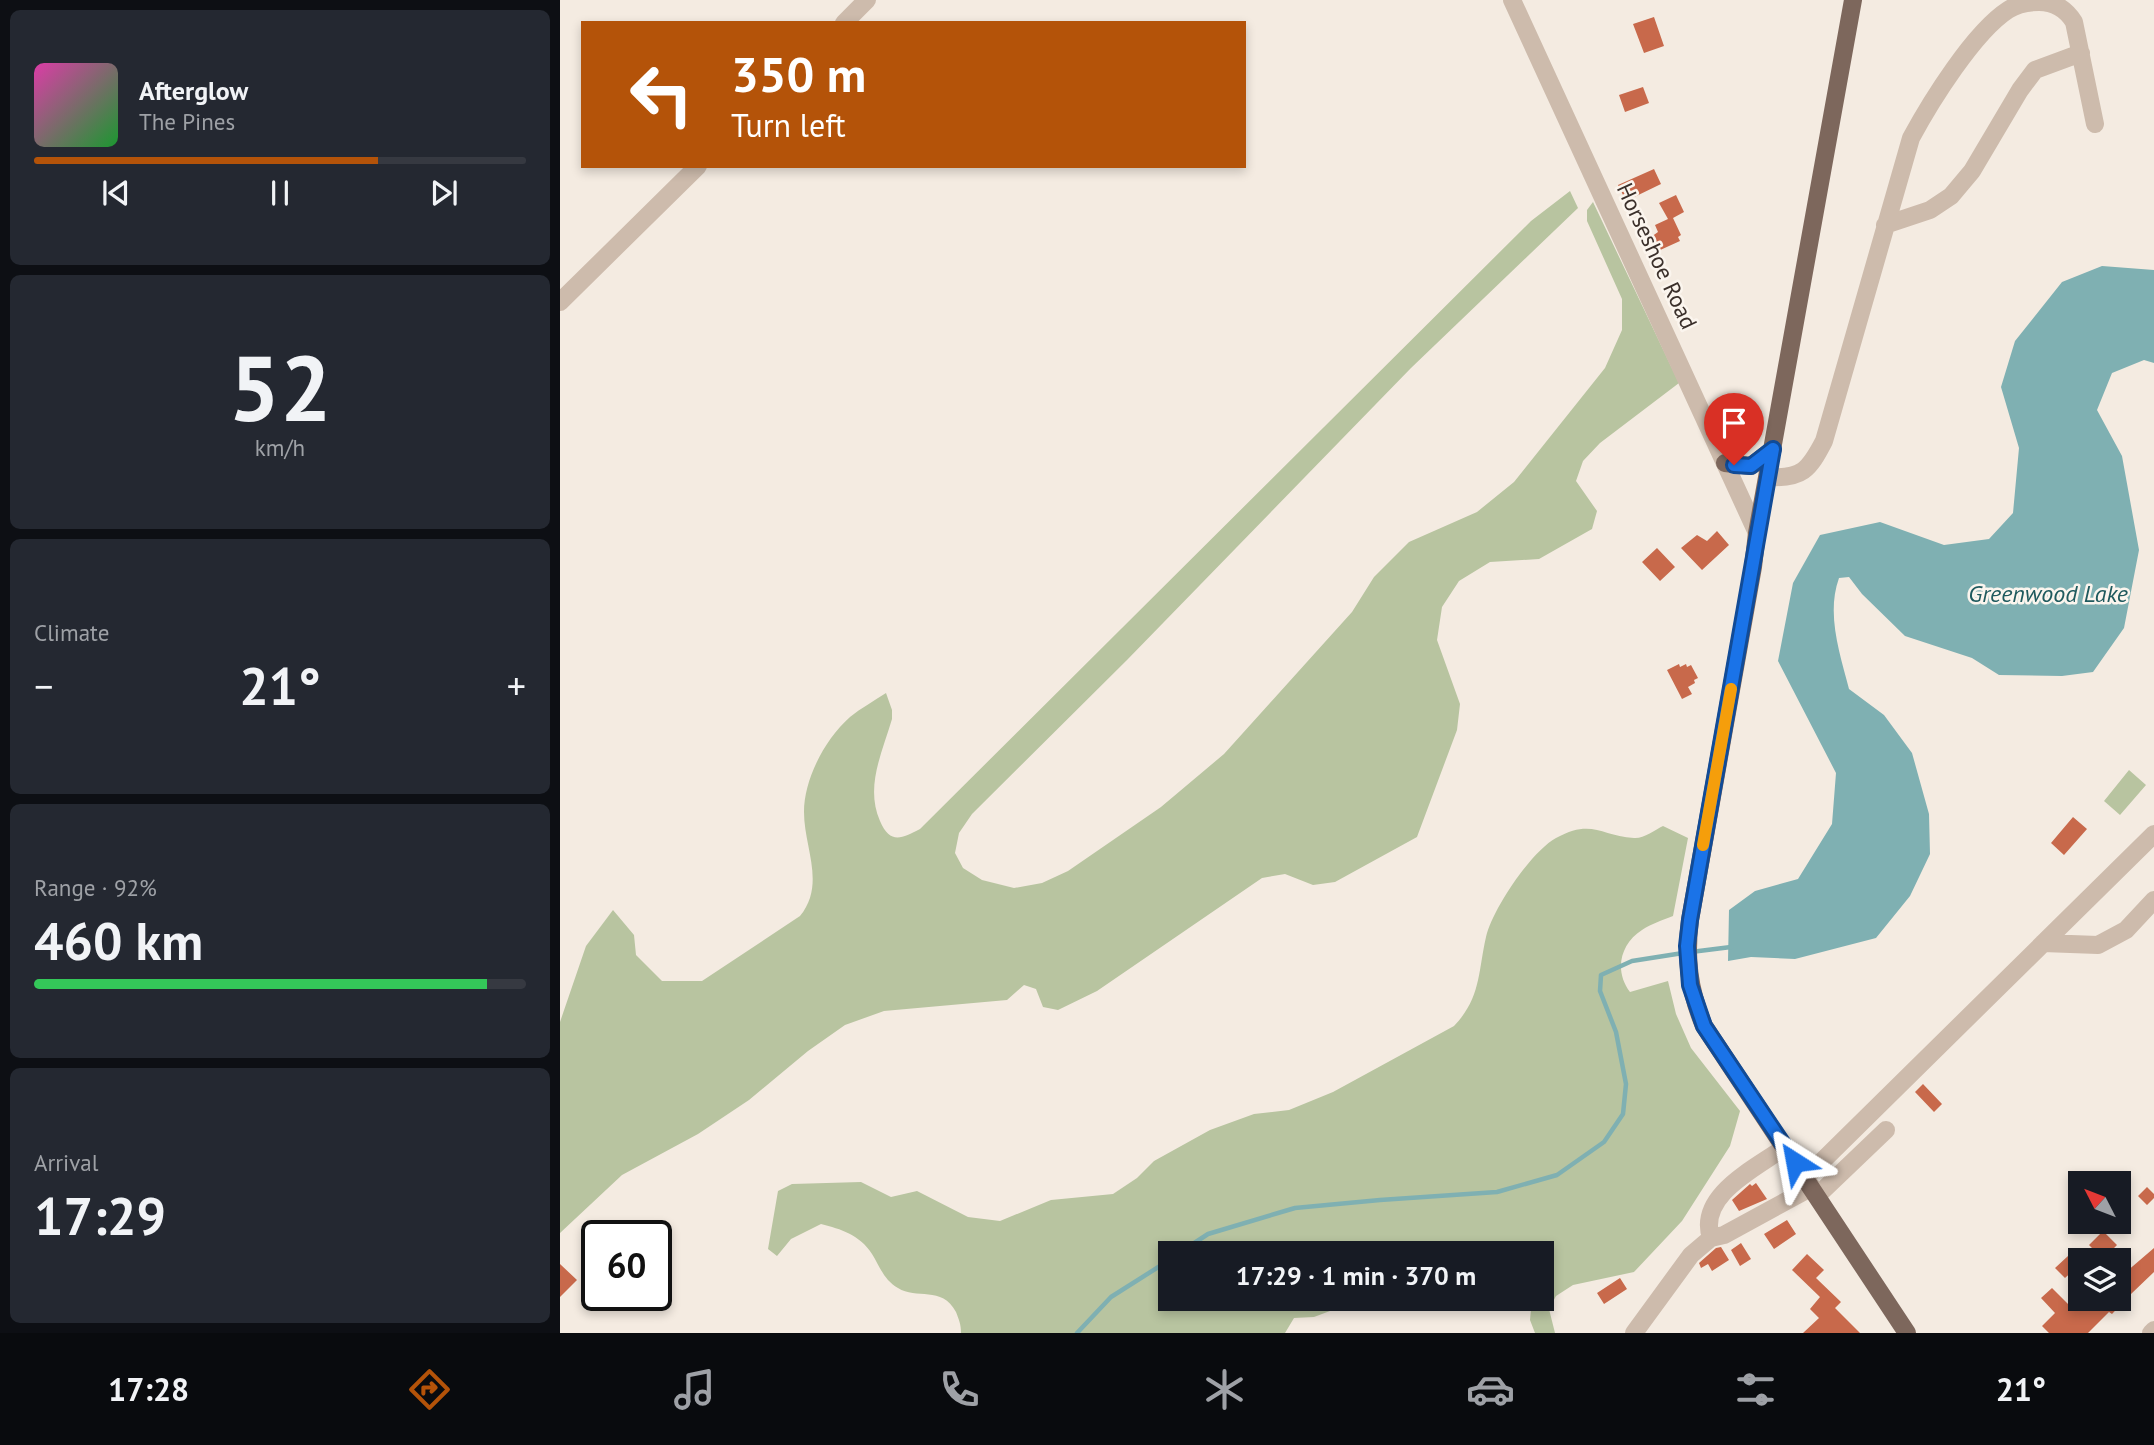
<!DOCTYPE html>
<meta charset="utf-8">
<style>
body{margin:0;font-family:"PT Sans",sans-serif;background:#242831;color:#f1f3f6;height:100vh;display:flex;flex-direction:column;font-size:26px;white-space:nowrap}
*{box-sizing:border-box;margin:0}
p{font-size:23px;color:#9ea1a6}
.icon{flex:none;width:38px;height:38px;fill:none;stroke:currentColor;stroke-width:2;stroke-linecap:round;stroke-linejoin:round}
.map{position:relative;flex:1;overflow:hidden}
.sheet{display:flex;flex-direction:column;gap:10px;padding:10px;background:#0d0f14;width:560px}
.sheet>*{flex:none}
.guide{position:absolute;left:21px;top:21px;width:665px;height:147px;border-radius:0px;box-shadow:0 4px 10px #0003;background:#b45309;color:#fff;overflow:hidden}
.needle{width:46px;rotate:312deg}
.buttons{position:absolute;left:1508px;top:1171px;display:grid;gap:14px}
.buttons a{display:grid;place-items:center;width:63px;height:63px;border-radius:0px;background:#171b24;box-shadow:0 4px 10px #0003;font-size:35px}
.speed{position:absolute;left:21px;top:1220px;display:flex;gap:14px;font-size:35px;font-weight:700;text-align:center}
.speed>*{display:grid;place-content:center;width:91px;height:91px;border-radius:50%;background:#171b24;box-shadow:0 4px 10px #0003;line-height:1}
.speed .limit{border:4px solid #111;border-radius:10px;background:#fff;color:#111}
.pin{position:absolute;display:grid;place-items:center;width:60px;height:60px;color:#fff;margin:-72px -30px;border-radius:50% 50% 50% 0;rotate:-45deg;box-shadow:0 0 7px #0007}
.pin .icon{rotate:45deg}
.me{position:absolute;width:77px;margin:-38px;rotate:326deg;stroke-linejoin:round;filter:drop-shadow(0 0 5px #0008)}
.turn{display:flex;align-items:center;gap:24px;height:147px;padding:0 35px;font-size:32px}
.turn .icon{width:91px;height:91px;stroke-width:2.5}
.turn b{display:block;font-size:49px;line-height:60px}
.big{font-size:52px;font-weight:700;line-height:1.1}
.sheet .tile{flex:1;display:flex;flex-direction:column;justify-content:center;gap:10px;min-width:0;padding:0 24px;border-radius:10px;background:#242831}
.sheet .dial{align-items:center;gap:0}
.dial b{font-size:91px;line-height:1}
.song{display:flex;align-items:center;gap:21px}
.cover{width:84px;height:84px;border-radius:10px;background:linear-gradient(135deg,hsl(320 70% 55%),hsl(130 70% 35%))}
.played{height:7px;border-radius:4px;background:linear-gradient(90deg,#b45309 70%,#363941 70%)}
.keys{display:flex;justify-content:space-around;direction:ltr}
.heat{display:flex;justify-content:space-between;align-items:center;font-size:38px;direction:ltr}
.charge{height:10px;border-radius:5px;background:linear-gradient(90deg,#34c759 92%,#363941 0)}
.trip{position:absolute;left:598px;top:1241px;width:396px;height:70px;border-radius:0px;background:#171b24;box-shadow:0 4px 10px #0003;font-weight:700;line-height:70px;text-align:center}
.dock{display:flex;height:112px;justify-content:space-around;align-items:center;background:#090b0e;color:#9ea1a6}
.dock .icon{width:49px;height:49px}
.dock .selected{color:#b45309}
.dock b{font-size:32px;color:#f1f3f6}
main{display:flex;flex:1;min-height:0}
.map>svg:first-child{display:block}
.green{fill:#b8c4a0}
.water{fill:#7fb0b2}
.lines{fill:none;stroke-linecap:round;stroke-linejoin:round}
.stream{stroke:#7fb0b2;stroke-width:4.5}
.building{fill:#c8694b}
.minor{stroke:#cdbbac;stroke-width:18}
.major{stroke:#7d675c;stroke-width:18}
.route-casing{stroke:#114b97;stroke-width:18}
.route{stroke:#1a73e8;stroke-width:12}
.slow{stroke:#f59e0b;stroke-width:12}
.labels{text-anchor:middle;stroke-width:5;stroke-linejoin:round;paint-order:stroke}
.street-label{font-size:23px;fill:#3b302b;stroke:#fbf5ee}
.water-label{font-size:24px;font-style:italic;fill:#1f5a5e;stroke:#fbf5ee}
</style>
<main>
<section class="sheet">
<div class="tile">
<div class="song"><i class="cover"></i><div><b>Afterglow</b><p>The Pines</p></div></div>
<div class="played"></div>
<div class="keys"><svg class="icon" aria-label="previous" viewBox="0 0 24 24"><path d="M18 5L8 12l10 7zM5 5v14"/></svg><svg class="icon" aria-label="pause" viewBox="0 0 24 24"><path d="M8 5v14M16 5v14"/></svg><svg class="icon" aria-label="next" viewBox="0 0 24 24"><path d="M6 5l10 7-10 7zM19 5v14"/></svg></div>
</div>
<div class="tile dial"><b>52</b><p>km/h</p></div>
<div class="tile"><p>Climate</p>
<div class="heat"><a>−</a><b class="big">21°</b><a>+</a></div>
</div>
<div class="tile"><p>Range · 92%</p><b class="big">460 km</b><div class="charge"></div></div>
<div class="tile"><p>Arrival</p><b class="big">17:29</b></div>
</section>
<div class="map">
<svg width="1594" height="1333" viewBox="0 0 1594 1333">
<rect width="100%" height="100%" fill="#f4ebe1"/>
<path class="green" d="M1010,191L1018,208L851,368L567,660L412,814L399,833L395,853L403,868L422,880L454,888L482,883L508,871L601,807L664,754L792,612L814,577L849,542L917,512L954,482L1045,368L1062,330V299L1027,221V210L1033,202L1119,383L1040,443L1023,461L1016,481L1037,511L1032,529L979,559L930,562L899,581L882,607L877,640L900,704L897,730L857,837L775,882L753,885L725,874L702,878L537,991L498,1010L483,1007L476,989L464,985L447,1000L324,1011L285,1025L248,1051L189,1100L138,1134L62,1175L0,1233V1022L26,946L53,910L74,935L76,955L102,981H142L240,916C266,884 244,848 244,812C244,779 265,739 290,717C301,708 314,701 326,693L332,710V719C322,753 305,787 320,821C330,844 341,839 360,829L971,221Z
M1569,770L1586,785L1560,815L1544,801Z
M1103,826L1128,838L1113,916C1103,920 1091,924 1082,930C1060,944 1054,971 1070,992L1108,981L1116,1014L1131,1048L1180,1111L1170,1146L1122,1221L1074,1272L1013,1285L996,1296L989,1309L995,1333H975L970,1320L972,1299L982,1298V1253H611V1298L802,1299L754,1317L734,1318L725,1333H401C401,1324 399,1320 396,1312C382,1285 356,1300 338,1288C324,1280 320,1267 312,1254C300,1235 281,1229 261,1224L231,1239L217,1256L208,1249L218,1191L232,1184L301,1182L331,1197L357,1191L408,1217L440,1221L491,1200L553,1194L577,1178L594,1161L650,1130L694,1114L729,1110L773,1092L894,1026C921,998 918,972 926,937C933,908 971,852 996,838C1032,818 1041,836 1074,838C1083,839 1095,830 1103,826Z"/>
<path class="water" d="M1542,266L1594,270V363L1584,360L1552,373L1537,410L1562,456L1579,550L1564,628L1533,672L1502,676L1439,675L1412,658L1345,636L1302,594L1289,577L1279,578C1266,614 1280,654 1289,689L1324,715L1352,753L1369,814L1370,854L1350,896L1316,938L1235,959L1191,957L1168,961L1169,910L1195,891L1238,879L1272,824L1276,773L1218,661L1233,583L1260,535L1320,522L1384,545L1429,539L1453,513L1459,448L1441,387L1455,341L1502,282Z"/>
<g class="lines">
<path class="stream" d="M1131,952L1171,947
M619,1253L648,1234L735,1208L820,1200L937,1192L997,1175L1044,1142L1063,1114L1066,1084L1056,1032L1040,991L1041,975L1072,961L1123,953
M517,1333L551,1297L611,1259"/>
</g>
<path class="building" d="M1094,17L1104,46L1084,53L1073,24Z
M1083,87L1089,103L1065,112L1059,95Z
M1094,169L1101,184L1066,201L1058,185Z
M1116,195L1124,212L1113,218L1121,235L1118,237L1120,241L1098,251L1091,237L1098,232L1095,225L1108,219L1099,203Z
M1157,531L1169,545L1142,570L1121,548L1137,535L1147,541Z
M1097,548L1115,567L1100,581L1082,562Z
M1119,664L1120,667L1126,664L1127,667L1131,665L1138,678L1134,680L1135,683L1128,687L1132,694L1122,699L1107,670Z
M1513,817L1527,829L1504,855L1491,843Z
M1363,1084L1382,1104L1374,1112L1355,1092Z
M1196,1183L1207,1199L1179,1211L1172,1200L1190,1184L1192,1186Z
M1587,1187L1594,1194V1198L1587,1205L1578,1196Z
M1227,1220L1236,1234L1214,1249L1204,1234Z
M1543,1231L1557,1245L1543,1259L1529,1245Z
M1181,1243L1191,1259L1180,1266L1171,1250Z
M1161,1247L1169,1260L1152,1271L1148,1264L1141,1268L1139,1263L1156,1248Z
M1594,1248V1272L1571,1294L1559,1282V1278Z
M1247,1254L1264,1270L1256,1278L1281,1302L1275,1308L1300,1333H1243L1259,1318L1250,1309L1260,1297L1232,1270Z
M1508,1256L1518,1266L1505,1278L1495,1268Z
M0,1264L17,1280L0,1297Z
M1060,1278L1067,1289L1044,1304L1037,1293Z
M1492,1288L1514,1310L1528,1298H1567L1552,1314L1549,1312L1528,1333H1489L1482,1326L1495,1313L1481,1298Z"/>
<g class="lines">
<path class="minor" d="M952,0L1197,533
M284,23L307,0
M1325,225L1370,210L1391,196L1412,171L1460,90L1475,70L1521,53
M0,302L138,166
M1208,477C1242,479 1249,470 1264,441L1351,138C1371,101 1414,32 1448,10C1457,4 1468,2 1479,2C1495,2 1506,9 1514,22L1535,124
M1483,943L1538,945L1566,930L1594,900
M1225,1147C1196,1168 1137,1195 1151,1238L1164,1235L1252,1187
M1246,1177L1594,834
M1258,1195L1326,1130
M1074,1333L1131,1255L1151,1238
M1591,1333L1594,1330"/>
<path class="major" d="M1293,0L1197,533L1193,567L1130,920C1125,958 1129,990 1144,1026L1347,1333
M1165,463L1191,466L1213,449"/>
</g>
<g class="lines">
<g class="route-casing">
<path id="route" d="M1174,465L1191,466L1213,449L1130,920L1127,946L1130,985L1144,1026L1235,1162"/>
</g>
<use href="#route" class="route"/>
<path class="slow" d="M1143,845L1171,689"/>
</g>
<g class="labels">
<g class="street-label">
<text transform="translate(1097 256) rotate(65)" y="8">Horseshoe Road</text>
</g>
<g class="water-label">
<text x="1488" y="602">Greenwood Lake</text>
</g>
</g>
</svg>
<div class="buttons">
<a><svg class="needle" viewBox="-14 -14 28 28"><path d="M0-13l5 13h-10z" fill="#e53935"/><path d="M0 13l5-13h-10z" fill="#9ea1a6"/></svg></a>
<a><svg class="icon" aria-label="layers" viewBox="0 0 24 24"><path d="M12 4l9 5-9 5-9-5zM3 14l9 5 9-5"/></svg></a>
</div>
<div class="speed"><div class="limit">60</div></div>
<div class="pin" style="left:1174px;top:465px;background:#d93025"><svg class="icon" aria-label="arrive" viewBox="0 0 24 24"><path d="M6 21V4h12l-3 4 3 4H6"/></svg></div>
<svg class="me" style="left:1235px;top:1162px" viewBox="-20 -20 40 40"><path d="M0-17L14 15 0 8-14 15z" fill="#1a73e8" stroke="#fff" stroke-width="4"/></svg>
<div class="trip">17:29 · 1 min · 370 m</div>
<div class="guide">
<div class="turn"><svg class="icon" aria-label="left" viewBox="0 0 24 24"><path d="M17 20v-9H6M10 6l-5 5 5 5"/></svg><div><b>350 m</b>Turn left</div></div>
</div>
</div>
</main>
<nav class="dock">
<b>17:28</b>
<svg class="icon selected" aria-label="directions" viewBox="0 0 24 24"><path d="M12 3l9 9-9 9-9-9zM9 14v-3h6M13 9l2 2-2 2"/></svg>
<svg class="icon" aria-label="music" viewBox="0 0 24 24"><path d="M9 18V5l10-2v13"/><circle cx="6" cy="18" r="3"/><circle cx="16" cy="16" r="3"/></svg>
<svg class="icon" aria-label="phone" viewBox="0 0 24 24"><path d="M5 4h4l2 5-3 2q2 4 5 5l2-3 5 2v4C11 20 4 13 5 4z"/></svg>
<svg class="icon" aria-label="climate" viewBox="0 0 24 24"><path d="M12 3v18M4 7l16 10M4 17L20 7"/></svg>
<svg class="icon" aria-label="car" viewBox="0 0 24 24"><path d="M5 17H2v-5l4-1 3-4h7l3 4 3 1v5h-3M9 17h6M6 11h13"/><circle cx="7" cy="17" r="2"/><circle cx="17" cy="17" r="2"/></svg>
<svg class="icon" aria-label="filters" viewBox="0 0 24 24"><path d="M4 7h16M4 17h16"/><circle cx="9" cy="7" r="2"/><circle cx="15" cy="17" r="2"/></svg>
<b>21°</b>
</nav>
